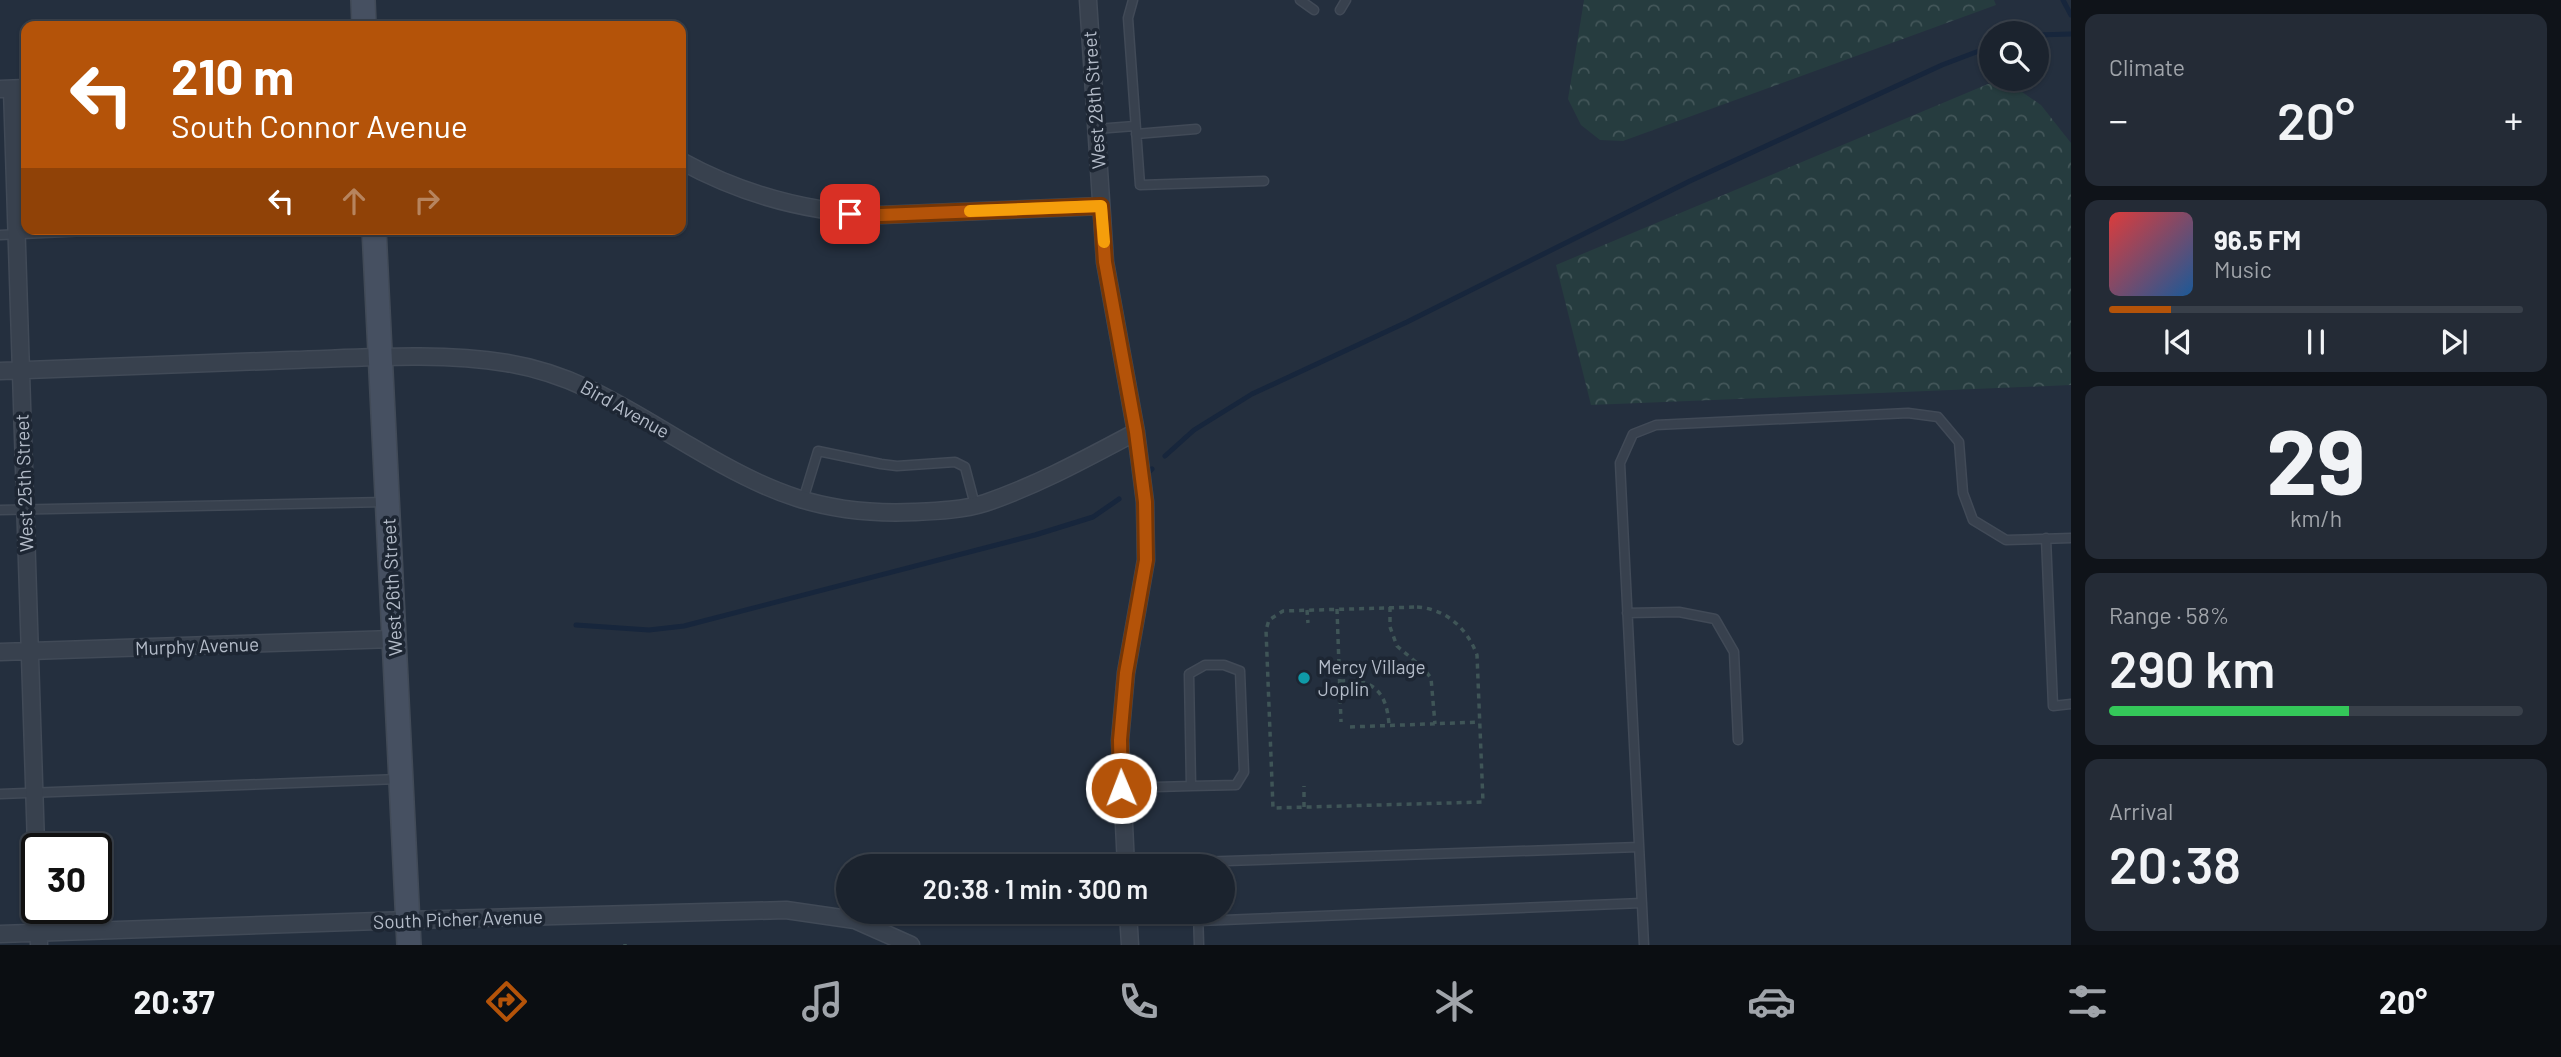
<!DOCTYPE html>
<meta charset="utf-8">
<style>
body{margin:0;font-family:Barlow,sans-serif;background:#242b36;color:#f1f3f6;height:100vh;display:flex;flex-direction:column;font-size:26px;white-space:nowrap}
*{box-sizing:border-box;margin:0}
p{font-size:23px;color:#a0a4aa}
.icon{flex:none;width:38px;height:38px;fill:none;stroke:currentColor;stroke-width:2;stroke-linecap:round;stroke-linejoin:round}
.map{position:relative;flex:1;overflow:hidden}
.panel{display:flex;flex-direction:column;gap:14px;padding:14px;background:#0f1319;width:490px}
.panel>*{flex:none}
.banner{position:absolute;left:21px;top:21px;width:665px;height:214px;border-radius:14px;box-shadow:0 2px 5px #0004,0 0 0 2px #39404a;background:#b45309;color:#fff;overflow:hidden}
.buttons{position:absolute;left:1979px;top:21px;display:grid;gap:14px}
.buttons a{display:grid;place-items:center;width:70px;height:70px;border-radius:50%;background:#1b232e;box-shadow:0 2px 5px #0004,0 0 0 2px #39404a;font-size:35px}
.speed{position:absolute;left:21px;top:833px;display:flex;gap:14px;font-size:35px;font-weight:700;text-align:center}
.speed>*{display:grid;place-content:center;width:91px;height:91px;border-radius:50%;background:#1b232e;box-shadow:0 2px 5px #0004,0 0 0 2px #39404a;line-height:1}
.speed .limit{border:4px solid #111;border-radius:10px;background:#fff;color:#111}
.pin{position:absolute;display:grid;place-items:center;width:60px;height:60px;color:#fff;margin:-30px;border-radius:14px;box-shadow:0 4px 10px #0006}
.me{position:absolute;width:77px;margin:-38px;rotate:359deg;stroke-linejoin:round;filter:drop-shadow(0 0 5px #0008)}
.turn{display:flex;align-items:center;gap:24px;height:147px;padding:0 35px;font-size:32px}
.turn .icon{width:91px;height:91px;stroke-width:2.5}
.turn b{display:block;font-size:49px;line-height:60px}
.lanes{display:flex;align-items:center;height:66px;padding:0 35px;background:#0003;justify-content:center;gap:35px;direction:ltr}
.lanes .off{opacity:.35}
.big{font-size:52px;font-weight:600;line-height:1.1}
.panel .card{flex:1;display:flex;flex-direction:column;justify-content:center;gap:10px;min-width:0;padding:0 24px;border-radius:14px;background:#242b36}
.panel .dial{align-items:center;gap:0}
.dial b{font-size:91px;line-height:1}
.song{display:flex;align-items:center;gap:21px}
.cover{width:84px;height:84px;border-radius:10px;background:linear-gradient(135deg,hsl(0 70% 55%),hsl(210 70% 35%))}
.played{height:7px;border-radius:4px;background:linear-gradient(90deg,#b45309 15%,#39404a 15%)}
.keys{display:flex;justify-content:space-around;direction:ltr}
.heat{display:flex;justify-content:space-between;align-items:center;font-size:38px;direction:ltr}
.charge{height:10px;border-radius:5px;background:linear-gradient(90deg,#34c759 58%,#39404a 0)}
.trip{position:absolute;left:836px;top:854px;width:399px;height:70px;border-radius:35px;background:#1b232e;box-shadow:0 2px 5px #0004,0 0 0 2px #39404a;font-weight:600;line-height:70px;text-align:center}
.tab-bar{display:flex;height:112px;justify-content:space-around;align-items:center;background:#0b0e12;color:#a0a4aa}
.tab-bar .icon{width:49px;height:49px}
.tab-bar .selected{color:#b45309}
.tab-bar b{font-size:32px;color:#f1f3f6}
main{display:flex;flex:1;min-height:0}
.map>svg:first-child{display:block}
.forest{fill:url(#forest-crowns)}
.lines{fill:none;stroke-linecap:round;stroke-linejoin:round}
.stream{stroke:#17263c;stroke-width:5}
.lane-casing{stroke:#414a57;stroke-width:11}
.street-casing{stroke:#414a57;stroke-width:19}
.secondary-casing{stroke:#414a57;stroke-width:26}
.path{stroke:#3f5557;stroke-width:3.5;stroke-dasharray:5 5;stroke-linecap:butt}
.lane{stroke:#38414e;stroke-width:8}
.street{stroke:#38414e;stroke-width:16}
.secondary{stroke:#465061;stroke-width:23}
.route-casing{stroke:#753606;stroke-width:18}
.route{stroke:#b45309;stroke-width:12}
.slow{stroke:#f59e0b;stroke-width:12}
.culture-dot{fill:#0f9aa8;stroke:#1d2633;stroke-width:2.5}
.labels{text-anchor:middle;stroke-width:7;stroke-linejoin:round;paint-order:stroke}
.street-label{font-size:19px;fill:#b4bcc9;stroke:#1d2633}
.poi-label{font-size:19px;fill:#b4bcc9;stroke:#1d2633;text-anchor:start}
</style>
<main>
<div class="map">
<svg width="2071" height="945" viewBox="0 0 2071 945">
<defs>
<pattern id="forest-crowns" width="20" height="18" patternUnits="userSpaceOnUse" patternTransform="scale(1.75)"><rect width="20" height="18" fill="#263c3f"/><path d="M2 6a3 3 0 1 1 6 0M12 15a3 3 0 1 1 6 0" fill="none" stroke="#435659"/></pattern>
</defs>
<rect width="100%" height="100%" fill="#242f3e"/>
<path class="forest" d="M1584,0H1994L1996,5L1623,141L1600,140L1581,125L1568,99Z
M1988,84L2012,85L2041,105L2071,143V385L1591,405L1556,265Z"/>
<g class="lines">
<path class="stream" d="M2063,0L2071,15
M2037,35L2071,34
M1165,456L1194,430L1252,394L1407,322L1690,181L1942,65L1992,46
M1150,471L1152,469
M576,625L649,630L684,626L1035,535L1093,517L1119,499"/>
<g class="lane-casing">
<path id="lane" d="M1133,0L1128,18L1140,185L1264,181
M1300,0L1314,10
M1340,10L1346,0
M1096,129L1135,126
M1136,134L1196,129
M0,235L131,229
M803,500L818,451L881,464L897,466L955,462L965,467L975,505
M0,510L385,502
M2046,538L2053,706L2071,704
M1627,613L1679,612L1715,619L1734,652L1738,740
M1205,665H1224L1240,671L1244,772L1236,785L1191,786L1189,674Z
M1121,788L1191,786
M0,794L399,779
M1196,866V862L1639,847
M1198,912L1199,945
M1199,921L1642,903
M1644,945L1620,463L1633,434L1656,425L1908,413L1938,417L1959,442L1963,493L1973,520L2006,540L2071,538"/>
</g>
<g class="street-casing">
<path id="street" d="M1088,0L1105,262L1136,432L1145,502L1146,560L1126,673L1120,740L1126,866
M0,89L26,88
M12,89L37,877
M681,161C743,195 810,213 881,215L1101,206
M0,371C97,367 195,364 292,360C362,358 438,352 507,363C579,375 628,410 690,446C768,492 821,516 914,512C937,511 963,510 985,503C1038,485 1087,458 1136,432
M0,652L394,639
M38,908L39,945
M1128,912L1130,945
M0,934L408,920L786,910L855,920L911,945"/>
</g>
<g class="secondary-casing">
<path id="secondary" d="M363,0L364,26
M374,229L409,945"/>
</g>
<path class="path" d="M1390,607V627L1397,646L1423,668L1431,678L1435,724
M1417,607C1446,609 1467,628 1477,655L1483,802L1273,808L1266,630L1269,620L1283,611Z
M1337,609L1341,722
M1307,610L1308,623
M1340,681C1373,678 1387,692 1389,725
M1350,727L1480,722
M1304,807V786
M625,944V945"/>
<use href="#lane" class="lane"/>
<use href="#street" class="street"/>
<use href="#secondary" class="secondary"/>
</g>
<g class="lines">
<g class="route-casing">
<path id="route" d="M850,214L881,215L1101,206L1105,262L1136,432L1145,502L1146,560L1126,673L1120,740L1121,788"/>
</g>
<use href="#route" class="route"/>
<path class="slow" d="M970,211L1101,206L1104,242"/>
</g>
<circle class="culture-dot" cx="1304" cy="678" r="7"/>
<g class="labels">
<g class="street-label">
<text transform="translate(1094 100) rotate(-94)" y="7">West 28th Street</text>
<text transform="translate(625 409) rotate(29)" y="7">Bird Avenue</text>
<text transform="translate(24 483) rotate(-92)" y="7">West 25th Street</text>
<text transform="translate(392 587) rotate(-93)" y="7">West 26th Street</text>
<text transform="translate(197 646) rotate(-2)" y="7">Murphy Avenue</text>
<text transform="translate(458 919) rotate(-2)" y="7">South Picher Avenue</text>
</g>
<g class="poi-label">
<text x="1318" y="674">Mercy Village<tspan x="1318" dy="22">Joplin</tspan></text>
</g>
</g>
</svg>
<div class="buttons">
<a><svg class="icon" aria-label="search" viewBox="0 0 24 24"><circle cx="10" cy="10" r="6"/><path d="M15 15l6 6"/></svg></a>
</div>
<div class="speed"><div class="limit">30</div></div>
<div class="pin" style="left:850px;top:214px;background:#d93025"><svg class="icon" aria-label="arrive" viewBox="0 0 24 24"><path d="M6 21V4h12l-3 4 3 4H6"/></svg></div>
<svg class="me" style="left:1121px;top:788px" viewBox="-20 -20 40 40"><circle r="17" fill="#b45309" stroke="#fff" stroke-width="3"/><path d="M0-11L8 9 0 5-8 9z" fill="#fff"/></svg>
<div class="trip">20:38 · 1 min · 300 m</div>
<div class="banner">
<div class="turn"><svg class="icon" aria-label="left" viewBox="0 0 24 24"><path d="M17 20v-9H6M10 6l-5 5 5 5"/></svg><div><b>210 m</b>South Connor Avenue</div></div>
<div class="lanes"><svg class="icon" aria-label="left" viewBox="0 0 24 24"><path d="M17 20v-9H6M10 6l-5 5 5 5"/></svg><svg class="icon off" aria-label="ahead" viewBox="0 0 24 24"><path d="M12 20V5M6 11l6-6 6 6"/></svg><svg class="icon off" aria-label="right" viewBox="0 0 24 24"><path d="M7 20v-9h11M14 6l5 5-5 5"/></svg></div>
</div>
</div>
<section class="panel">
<div class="card"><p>Climate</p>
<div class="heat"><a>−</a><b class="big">20°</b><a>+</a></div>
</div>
<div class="card">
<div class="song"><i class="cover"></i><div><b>96.5 FM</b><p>Music</p></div></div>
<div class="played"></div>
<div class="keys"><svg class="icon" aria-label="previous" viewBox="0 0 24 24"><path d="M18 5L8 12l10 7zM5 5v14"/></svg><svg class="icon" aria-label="pause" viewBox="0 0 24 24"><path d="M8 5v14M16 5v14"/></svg><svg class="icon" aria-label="next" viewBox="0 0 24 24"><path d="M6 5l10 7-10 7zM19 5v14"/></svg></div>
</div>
<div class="card dial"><b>29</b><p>km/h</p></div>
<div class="card"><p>Range · 58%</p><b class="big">290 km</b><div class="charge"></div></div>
<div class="card"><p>Arrival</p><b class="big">20:38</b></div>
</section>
</main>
<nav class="tab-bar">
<b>20:37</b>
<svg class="icon selected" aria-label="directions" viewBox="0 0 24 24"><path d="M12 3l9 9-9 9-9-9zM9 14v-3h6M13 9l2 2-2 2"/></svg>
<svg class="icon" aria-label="music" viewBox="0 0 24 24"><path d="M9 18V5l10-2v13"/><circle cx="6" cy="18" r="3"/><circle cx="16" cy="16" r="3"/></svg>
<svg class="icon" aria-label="phone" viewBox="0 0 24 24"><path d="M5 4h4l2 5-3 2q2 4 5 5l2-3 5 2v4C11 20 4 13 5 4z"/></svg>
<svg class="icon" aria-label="climate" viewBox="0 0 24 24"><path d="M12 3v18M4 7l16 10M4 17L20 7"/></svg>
<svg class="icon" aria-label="car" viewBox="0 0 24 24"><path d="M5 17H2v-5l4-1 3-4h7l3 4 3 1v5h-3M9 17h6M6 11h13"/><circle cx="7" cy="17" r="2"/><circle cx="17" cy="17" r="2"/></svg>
<svg class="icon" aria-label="filters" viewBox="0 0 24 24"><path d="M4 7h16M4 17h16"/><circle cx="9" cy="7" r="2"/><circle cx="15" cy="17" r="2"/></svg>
<b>20°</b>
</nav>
